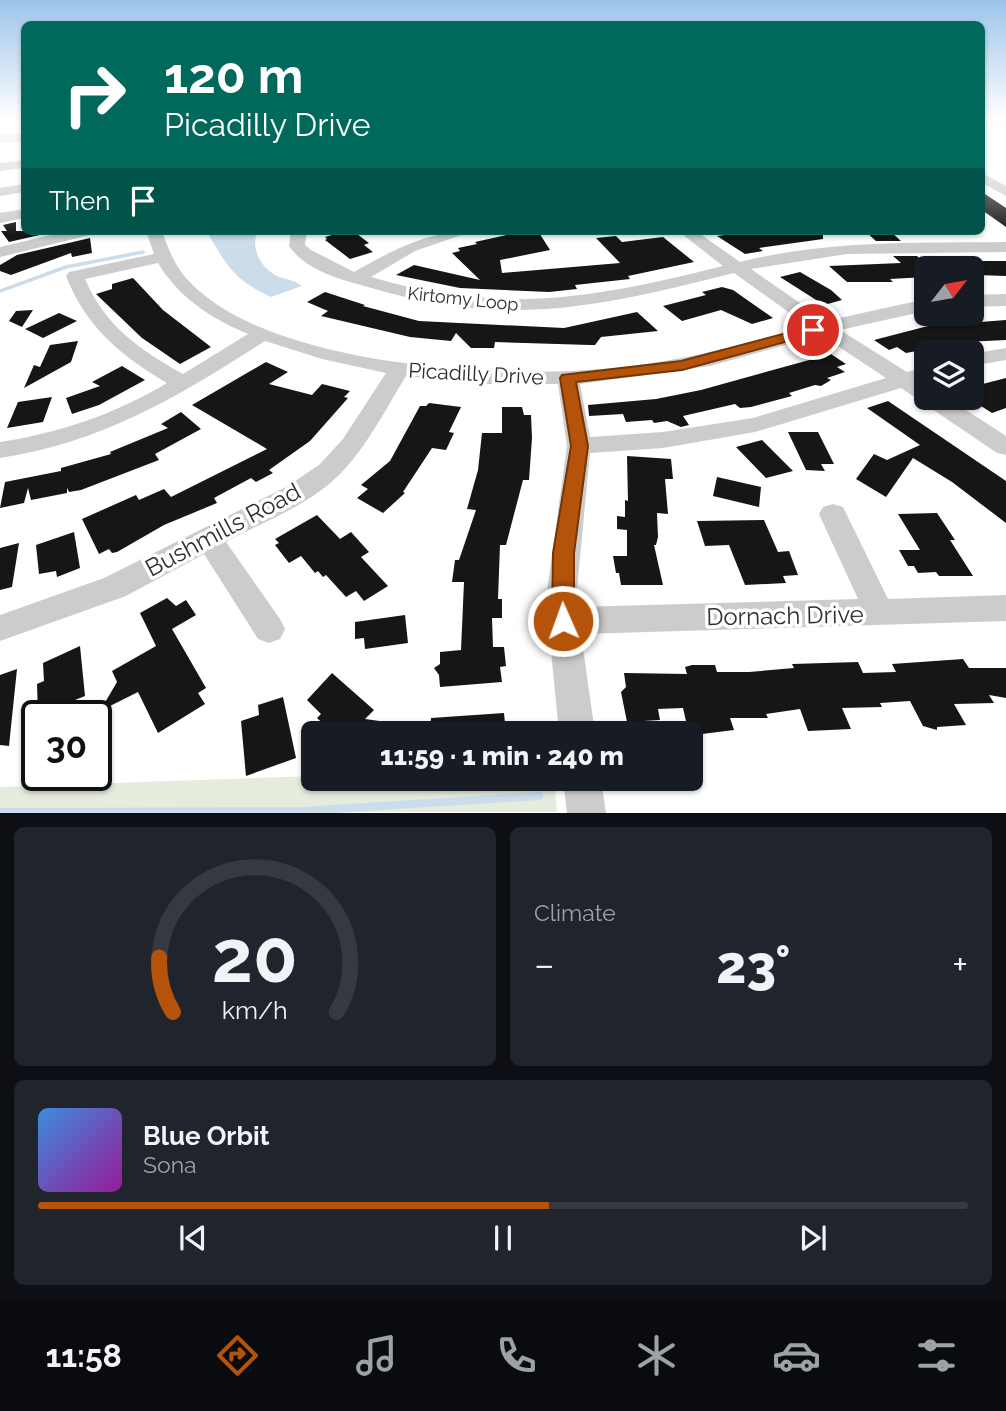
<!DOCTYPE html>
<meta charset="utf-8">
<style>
body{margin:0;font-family:Raleway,sans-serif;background:#20242c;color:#f1f3f6;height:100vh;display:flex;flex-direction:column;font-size:26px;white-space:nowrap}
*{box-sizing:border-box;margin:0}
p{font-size:23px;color:#9ea1a6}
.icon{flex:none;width:38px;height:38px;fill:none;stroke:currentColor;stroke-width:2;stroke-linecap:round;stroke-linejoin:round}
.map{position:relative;height:813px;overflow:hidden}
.drawer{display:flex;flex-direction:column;gap:14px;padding:14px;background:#0d0f14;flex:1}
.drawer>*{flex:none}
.guide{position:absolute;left:21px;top:21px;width:964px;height:214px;border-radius:10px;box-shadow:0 2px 5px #0004;background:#00695c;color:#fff;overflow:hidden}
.needle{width:46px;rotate:59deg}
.buttons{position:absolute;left:914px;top:256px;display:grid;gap:14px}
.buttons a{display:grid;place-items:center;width:70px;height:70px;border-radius:10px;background:#171b24;box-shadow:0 2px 5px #0004;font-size:35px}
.speed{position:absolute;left:21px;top:700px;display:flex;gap:14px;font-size:35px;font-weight:700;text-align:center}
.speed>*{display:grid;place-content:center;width:91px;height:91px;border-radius:50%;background:#171b24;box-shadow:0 2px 5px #0004;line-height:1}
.speed .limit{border:4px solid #111;border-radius:10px;background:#fff;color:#111}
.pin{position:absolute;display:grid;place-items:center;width:60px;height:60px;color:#fff;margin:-30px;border:4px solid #fff;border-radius:50%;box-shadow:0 2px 7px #0007}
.me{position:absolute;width:77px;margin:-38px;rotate:358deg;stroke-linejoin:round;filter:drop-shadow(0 0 5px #0008)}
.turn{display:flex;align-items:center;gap:24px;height:147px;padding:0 28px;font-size:32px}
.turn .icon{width:91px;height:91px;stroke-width:2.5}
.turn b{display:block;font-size:49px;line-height:60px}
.then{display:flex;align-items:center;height:66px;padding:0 28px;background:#0003;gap:14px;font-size:26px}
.big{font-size:52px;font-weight:800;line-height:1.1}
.drawer .widget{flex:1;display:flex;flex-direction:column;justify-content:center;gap:10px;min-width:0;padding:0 24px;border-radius:10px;background:#20242c}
.drawer .dial{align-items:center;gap:0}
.dial svg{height:182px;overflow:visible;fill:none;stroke:#363941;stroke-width:7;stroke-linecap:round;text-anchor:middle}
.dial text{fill:#f1f3f6;stroke:none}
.song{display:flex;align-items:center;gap:21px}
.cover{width:84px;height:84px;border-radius:10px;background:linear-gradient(135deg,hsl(210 70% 55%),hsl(300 70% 35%))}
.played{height:7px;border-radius:4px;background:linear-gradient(90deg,#b45309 55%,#363941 55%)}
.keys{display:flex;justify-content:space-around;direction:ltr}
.heat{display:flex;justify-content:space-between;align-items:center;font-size:38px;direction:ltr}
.drawer .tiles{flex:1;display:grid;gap:14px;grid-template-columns:1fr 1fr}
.widget:last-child{grid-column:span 2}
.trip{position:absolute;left:301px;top:721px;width:402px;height:70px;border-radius:10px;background:#171b24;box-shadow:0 2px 5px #0004;font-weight:800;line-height:70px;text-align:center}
.menu{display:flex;height:112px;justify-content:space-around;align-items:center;background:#090b0e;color:#9ea1a6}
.menu .icon{width:49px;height:49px}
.menu .active{color:#b45309}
.menu b{font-size:32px;color:#f1f3f6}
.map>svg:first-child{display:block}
.green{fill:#e5ecde}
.water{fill:#cbddeb}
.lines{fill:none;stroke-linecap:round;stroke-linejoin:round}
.stream-far1{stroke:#cbddeb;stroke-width:3.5}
.stream{stroke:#cbddeb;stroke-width:8}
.building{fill:#161616}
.minor{fill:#ccc;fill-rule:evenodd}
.route{fill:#b45309;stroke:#753606;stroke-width:2}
.labels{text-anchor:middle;stroke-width:7;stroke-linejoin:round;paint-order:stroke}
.far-street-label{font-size:18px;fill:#2f2f2f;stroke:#fff}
.street-label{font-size:21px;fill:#2f2f2f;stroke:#fff}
.near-street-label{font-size:24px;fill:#2f2f2f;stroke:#fff}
</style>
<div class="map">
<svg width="1006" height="813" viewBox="0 0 1006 813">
<rect width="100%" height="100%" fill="#fff"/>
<path class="green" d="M313,776V779H554L557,812H0V787Z"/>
<path class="water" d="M206,231H258C250,247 260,266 275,275C284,280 294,279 302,286L271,297C232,279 228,266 206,231Z"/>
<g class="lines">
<path class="stream-far1" d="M0,291L66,267L143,252"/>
<path class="stream" d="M0,812L303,811L539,796"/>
</g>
<path class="building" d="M982,192L1006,208V227L982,210Z
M16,222V231H57L9,242L1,231H7L3,225Z
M346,231H353L369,243L364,245L373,252L350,259L325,240L327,239L325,237Z
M524,231H538L550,250L500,260L502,273L620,263L596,238L616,236L622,242L663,237L694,262L628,276L630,279L575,285L577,289L549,292L460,288L396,275L414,265L480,280L452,253L460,251L458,248L477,244L475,242Z
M718,231H823V239L759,248L763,251L745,254L717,236L725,235Z
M865,231H890L901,241H876Z
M90,238L92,253L72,257L71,253L11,275L0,271V265L17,255Z
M893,256H917L926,264V277L890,279L893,282H847L829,266L901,263Z
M984,261H1006V276L976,275L971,268L961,262Z
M800,272L831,290L842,300L824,305L780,277Z
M133,278L163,310L211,347L180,364L142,338L96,294L112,289V284Z
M722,287L733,290L773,318L752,324L721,310L682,321L663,306L706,295L702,292Z
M325,292L365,305L363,306L419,321L564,328L637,312L658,331L601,337L595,345H590L495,342L494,348H471L456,333L451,341L410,337L321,316L328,311L307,302Z
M33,310L22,327L9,321L16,311Z
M59,313L77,321L43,338L25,329Z
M1006,320V340L944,343L948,345L906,353L897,347L889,350L874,340L928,326Z
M78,341L71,362L24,388L34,365L40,367L50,345Z
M831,354L846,364L837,367L845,372L827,378L831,380L821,386L815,385L789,393L792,396L751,407L740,408L735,404L683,416L689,425L681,427L667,421L654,423L652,420L626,422L623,414L589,416L588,405L656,399L701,390Z
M266,362L288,372L269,384L312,395L322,384L350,391L344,397L348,398L310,441L269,470L273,473L256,482L251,478L214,498L217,503L164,525L117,552L112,553L109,549L99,554L82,519L136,495L139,500L164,489L171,497L267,449L192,405Z
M122,366L145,380L99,405L72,414L66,398L100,386L92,382Z
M1006,378V408L992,413L981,406L971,409V387Z
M52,397L43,422L7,428L18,402Z
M888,401L1006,481V523L952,482L913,458L886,497L856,479L874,454L887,460L920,445L867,408Z
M429,403L461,407L449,432L454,433L446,450L432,448L403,492L405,493L383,513L357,498L368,489L361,485L390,461L420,406H426Z
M502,407H522L524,415H531L532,438L529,480H523L506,545H500L498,599H502V618H492L493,647H504L506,666L500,667L502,682L440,687L439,675L434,668L440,664V652L461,650L464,582H452L455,560H459L476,510L467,509L478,470L482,433H502Z
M181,412L201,429L155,454L159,460L81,490L69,492L67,488V493L31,500L28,488L24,503L0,508L5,482L61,471V468L111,454L110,452L168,428L161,424Z
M788,432H818L834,464H821L825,471L806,470Z
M762,440L793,471L766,478L736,447Z
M627,456L671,459L673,479H665L668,514L657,513L658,537L656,545H654L663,585H621L619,573H616L613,556H627V530L617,529V516L625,517V500L628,501Z
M717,477L761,487L759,507L713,496Z
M937,513L955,540H950L973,576H939L936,572L918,573L914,566H908L899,550H920L898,514Z
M317,515L340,539L351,532L369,552L361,557L388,586L364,601L356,591L346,597L326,575L323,577L318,571L315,573L301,556L289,563L275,545L279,543L275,539Z
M764,520L778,552L789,551L798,575L783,576L786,583L745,585L729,545L705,546L697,521Z
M74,532L80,568L57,577L56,571L39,574L36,545Z
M19,543L12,587L0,590V548Z
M167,598L176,606L186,600L196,615L172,629L206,688L198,693L205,704L158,733L138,692L100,711L117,682L112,671L156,646L140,613Z
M405,615L408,643L365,649L364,638L355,639V622Z
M80,646L85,696L38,715L37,684L44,681L43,663Z
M963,659L969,668H1006V698L989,695L994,703L954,704L966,725L937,727V730L923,726L910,701L880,703L882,707L842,708L851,729L808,731L800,709L766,714L768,718H730L734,730L694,735L688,730L683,708L658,709L660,720L627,722L621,692L626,687L624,673L687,674L685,667L692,665H715L717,672H749L794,668L792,664L858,662L863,673L896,672L892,664Z
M17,669L9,746L0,745V675Z
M332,673L374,710L365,719L408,725L407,733H333L317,718L321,714L307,700Z
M283,697L296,758L246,776L241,721L259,715L258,705Z
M504,713L506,733H430L431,718Z"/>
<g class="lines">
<path class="minor" d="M982,121H1006V125L982,126Z
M0,134H24V142H0Z
M24,160V168L0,171V163Z
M982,173L1006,186V196L982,183Z
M24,184V192L0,196V188Z
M24,209V218L0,223V213Z
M68,231H96L94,234L0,257V247Z
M146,231H162C168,248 174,264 186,278C267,370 518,381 632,366C693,358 750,343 808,326L734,273C599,307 505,329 368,287C339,279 307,271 289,246L291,231H307L305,245L311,250L354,272C393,250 428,231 473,231L415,251L371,277C502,316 594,298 723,266L678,231H696L740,262C828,240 916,243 1006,242V252L847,254L751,269L826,321L926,299V311L840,330L907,372L926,367V380L921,381L926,384V397H946L1006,436V455L997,453L901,388L755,432L663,448L590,453L576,599L577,607L858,599L819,514L823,507L833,504L843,507L888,599L1006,595V621L581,634L595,733H559L546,599L567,446L558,384H478L406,376C385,410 367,447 339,475C309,505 263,522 226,542L280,619L285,629L280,639L269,643L258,639L204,554L126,596L0,641V615L104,578L286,487L319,465L343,439L386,373L322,359L265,341C179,396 104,442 0,458V442C60,433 115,414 167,383C121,356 86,327 66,276L69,272L154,254ZM158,263C179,298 212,319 248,334L183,374C140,350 105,326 85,279ZM821,335L886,378L753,418L663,432L590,437L580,384L710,366Z
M1006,294V306L971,307V295Z
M1006,348V360L971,366V354Z
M563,779H601L606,813H567Z"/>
</g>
<linearGradient id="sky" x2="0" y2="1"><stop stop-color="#9cc4e9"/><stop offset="0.51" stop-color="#fff"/><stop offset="1" stop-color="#fff" stop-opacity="0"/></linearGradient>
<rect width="1006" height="235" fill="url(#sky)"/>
<path class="route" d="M813,326L820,330L818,333L682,370L576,382L588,446L574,553V621L571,628L563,631L555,628L552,621L553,553L571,446L560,378L562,375L681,361Z"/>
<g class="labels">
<g class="far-street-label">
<text transform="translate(463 299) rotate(6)" y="6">Kirtomy Loop</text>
</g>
<g class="street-label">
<text transform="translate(476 374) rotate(3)" y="7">Picadilly Drive</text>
</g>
<g class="near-street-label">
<text transform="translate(223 530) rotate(-28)" y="8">Bushmills Road</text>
<text transform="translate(785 616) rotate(-1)" y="8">Dornach Drive</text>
</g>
</g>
</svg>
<div class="buttons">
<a><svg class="needle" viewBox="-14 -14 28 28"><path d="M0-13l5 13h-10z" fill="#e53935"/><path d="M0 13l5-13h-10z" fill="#9ea1a6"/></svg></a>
<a><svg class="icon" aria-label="layers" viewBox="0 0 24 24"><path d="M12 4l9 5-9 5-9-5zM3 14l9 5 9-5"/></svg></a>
</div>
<div class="speed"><div class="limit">30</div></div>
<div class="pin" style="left:813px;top:330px;background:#d93025"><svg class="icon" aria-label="arrive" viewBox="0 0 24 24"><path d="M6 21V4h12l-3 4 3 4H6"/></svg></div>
<svg class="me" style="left:563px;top:621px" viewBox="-20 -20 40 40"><circle r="17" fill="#b45309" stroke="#fff" stroke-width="3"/><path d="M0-11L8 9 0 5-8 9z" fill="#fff"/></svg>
<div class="trip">11:59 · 1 min · 240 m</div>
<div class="guide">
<div class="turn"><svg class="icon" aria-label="right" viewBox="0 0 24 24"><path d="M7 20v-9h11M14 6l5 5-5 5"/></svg><div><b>120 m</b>Picadilly Drive</div></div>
<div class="then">Then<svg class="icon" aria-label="arrive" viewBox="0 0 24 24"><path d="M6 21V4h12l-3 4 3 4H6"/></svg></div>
</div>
</div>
<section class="drawer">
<div class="tiles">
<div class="widget dial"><svg viewBox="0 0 100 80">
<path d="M14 69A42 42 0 1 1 86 69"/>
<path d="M14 69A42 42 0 0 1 8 45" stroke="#b45309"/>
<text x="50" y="56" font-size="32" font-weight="700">20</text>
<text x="50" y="72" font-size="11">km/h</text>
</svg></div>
<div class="widget"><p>Climate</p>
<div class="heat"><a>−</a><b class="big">23°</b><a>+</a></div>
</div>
<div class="widget">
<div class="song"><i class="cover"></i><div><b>Blue Orbit</b><p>Sona</p></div></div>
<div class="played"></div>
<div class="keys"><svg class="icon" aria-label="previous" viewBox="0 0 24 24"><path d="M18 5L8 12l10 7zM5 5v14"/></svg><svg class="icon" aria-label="pause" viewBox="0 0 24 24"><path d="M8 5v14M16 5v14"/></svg><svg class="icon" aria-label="next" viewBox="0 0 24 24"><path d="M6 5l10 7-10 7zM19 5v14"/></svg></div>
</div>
</div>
</section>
<nav class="menu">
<b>11:58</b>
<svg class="icon active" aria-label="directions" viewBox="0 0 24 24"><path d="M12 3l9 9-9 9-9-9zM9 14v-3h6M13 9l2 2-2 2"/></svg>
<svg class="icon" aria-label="music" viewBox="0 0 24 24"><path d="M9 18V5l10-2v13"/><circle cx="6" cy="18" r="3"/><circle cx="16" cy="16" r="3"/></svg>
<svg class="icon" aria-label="phone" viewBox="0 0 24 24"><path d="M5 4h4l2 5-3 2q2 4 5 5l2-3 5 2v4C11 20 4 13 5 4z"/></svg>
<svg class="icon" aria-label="climate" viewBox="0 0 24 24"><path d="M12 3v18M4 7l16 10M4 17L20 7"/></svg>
<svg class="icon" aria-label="car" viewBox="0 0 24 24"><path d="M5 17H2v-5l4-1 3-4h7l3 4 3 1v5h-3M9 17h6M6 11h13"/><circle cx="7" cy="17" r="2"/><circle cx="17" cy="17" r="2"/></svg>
<svg class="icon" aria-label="filters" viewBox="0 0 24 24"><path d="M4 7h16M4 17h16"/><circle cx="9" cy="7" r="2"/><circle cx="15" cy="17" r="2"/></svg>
</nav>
